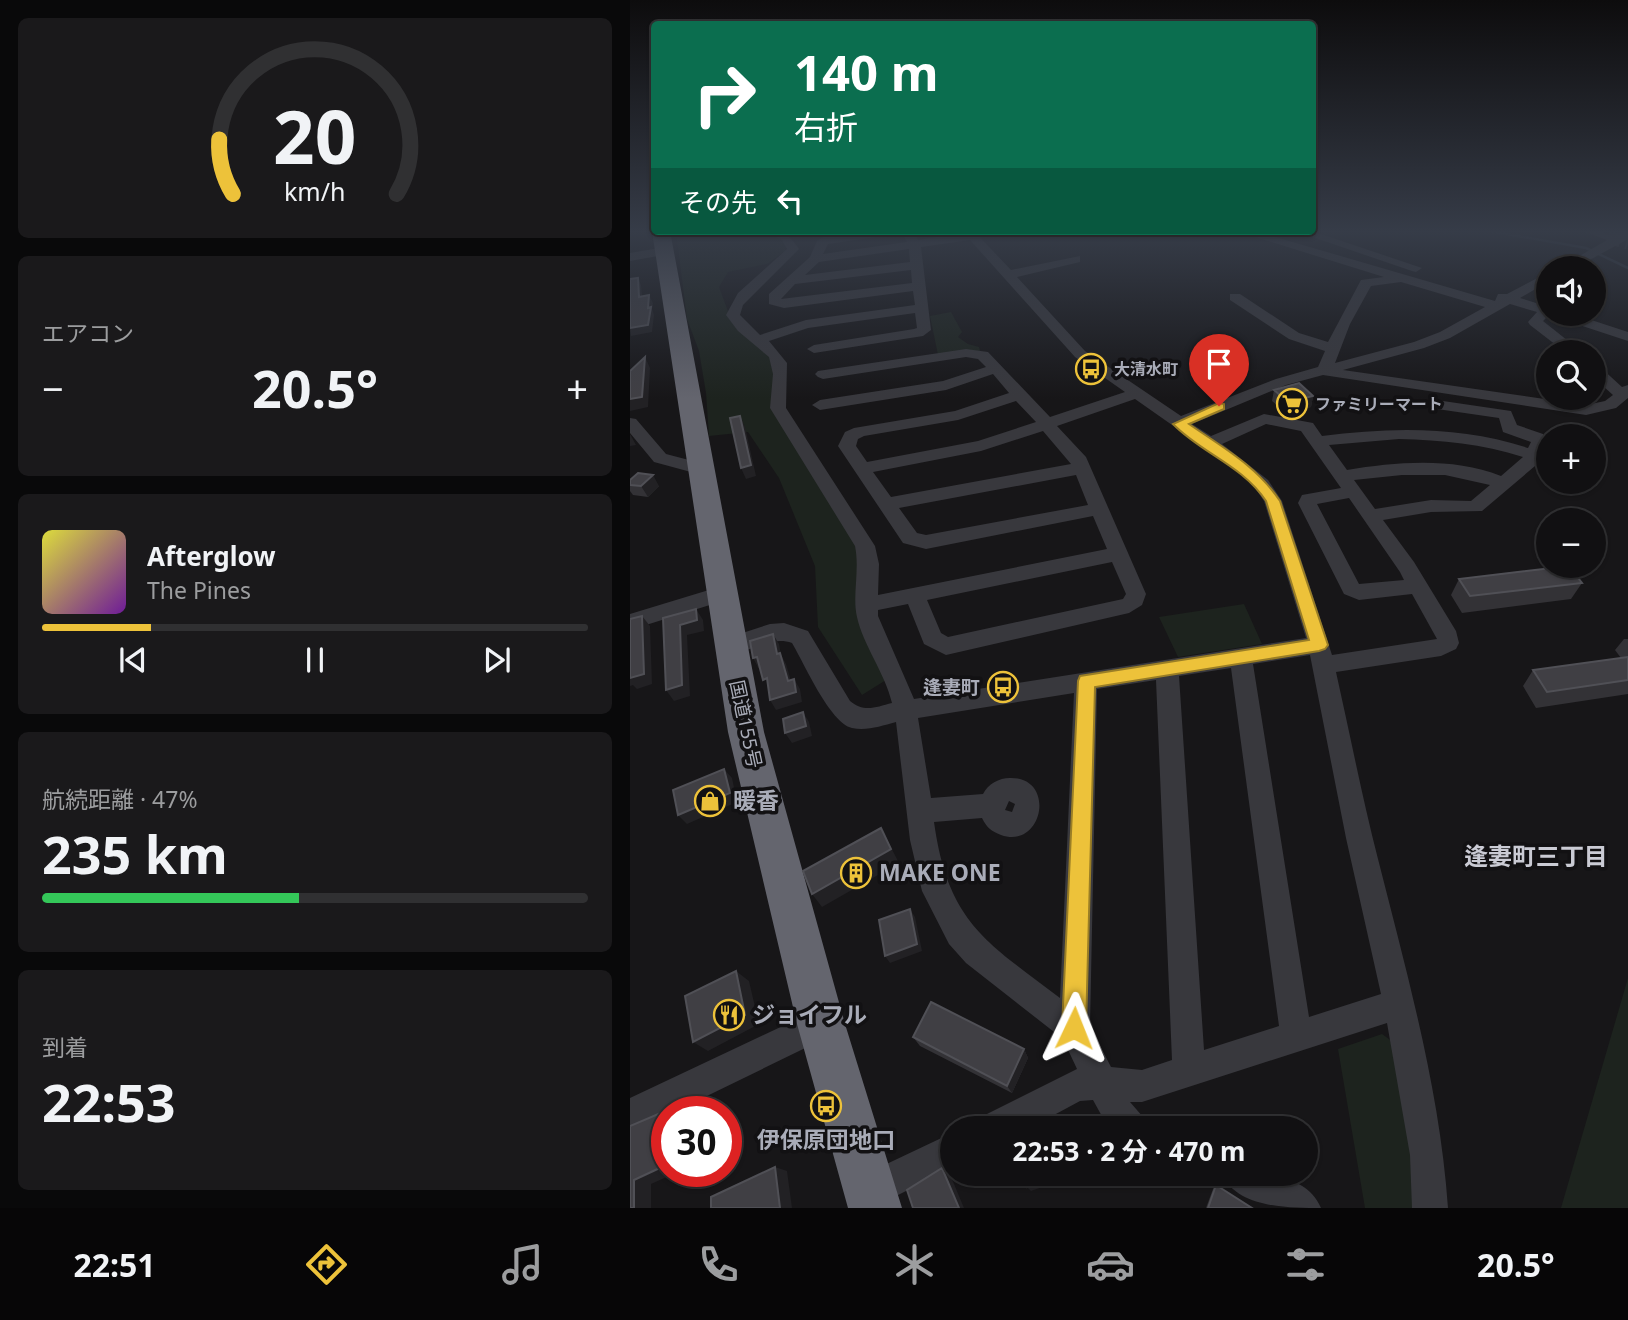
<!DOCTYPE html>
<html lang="ja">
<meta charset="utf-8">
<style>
body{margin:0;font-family:"Noto Sans","Noto Sans JP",sans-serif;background:#1a191b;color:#f1f3f6;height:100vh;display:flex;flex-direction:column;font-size:26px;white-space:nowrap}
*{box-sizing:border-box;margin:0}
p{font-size:23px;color:#9c9d9f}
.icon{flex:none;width:38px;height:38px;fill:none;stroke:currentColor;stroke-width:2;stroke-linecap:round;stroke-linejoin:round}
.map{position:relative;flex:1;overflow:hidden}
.drawer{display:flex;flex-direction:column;gap:18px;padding:18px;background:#09090a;width:630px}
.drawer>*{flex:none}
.top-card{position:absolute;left:21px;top:21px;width:665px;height:214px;border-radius:7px;box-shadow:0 2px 5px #0004,0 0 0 2px #303032;background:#0b6e4f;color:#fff;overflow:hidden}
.controls{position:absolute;left:906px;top:256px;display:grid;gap:14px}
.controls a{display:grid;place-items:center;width:70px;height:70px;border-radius:50%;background:#111012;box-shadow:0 2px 5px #0004,0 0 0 2px #303032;font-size:35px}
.speed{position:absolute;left:21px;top:1096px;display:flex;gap:14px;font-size:35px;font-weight:700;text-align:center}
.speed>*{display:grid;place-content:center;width:91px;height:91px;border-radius:50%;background:#111012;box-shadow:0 2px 5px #0004,0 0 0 2px #303032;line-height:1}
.speed .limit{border:10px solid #d22;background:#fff;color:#111}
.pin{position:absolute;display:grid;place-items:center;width:60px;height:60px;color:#fff;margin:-72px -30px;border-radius:50% 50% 50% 0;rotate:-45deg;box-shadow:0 0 7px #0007}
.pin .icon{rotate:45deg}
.me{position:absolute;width:77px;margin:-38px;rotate:2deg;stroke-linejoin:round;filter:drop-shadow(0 0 5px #0008)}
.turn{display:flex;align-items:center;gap:24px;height:147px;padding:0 28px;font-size:32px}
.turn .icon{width:91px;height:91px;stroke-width:2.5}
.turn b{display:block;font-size:49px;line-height:60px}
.then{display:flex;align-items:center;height:66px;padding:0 28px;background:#0003;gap:14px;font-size:26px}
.big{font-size:52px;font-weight:700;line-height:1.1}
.drawer .card{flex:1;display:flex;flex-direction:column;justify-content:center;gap:10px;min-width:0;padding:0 24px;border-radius:10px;background:#1a191b}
.drawer .dial{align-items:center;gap:0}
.dial svg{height:182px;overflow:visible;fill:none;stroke:#303032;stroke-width:7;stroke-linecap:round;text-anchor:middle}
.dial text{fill:#f1f3f6;stroke:none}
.song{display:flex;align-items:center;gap:21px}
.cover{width:84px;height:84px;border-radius:10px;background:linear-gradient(135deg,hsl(60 70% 55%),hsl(280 70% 35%))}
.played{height:7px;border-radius:4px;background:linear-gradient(90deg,#edc23a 20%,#303032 20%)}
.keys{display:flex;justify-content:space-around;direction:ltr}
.heat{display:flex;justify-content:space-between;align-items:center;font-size:38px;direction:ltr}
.charge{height:10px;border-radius:5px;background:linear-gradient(90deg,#34c759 47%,#303032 0)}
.trip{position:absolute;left:310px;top:1116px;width:378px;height:70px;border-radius:35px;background:#111012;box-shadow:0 2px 5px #0004,0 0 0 2px #303032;font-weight:700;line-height:70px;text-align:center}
.tab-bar{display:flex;height:112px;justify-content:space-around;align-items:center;background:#070607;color:#9c9d9f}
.tab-bar .icon{width:49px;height:49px}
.tab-bar .on{color:#edc23a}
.tab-bar b{font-size:32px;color:#f1f3f6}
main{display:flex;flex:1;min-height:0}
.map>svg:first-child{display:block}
.green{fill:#1d231e}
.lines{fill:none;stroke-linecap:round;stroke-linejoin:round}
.stream{stroke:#2d343c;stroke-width:2.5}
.minor-tunnel{stroke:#343438;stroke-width:13;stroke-dasharray:13 6;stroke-linecap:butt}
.minor{fill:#38383d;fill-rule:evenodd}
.highway{fill:#64656e;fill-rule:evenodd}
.wall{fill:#333236}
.shaded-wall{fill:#222124}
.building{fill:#403f44;stroke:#505056;stroke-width:2}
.route{fill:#edc23a;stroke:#9a7e26;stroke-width:2}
.labels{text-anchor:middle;stroke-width:7;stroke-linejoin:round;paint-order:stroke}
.far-poi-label{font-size:16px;font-weight:bold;fill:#a9acb8;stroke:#121113;text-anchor:start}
.poi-label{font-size:19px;font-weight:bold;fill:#a9acb8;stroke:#121113;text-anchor:end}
.street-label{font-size:19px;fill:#a9acb8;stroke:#121113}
.near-poi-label{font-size:23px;font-weight:bold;fill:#a9acb8;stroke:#121113;text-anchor:start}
.near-neighbourhood-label{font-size:24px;font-weight:bold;fill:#cacbd4;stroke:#121113}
</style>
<main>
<section class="drawer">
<div class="card dial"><svg viewBox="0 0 100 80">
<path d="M14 69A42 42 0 1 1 86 69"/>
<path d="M14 69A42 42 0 0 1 8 45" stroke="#edc23a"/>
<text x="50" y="56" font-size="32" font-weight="700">20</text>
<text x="50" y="72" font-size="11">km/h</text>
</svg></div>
<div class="card"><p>エアコン</p>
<div class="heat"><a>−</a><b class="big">20.5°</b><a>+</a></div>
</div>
<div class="card">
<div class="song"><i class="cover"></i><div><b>Afterglow</b><p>The Pines</p></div></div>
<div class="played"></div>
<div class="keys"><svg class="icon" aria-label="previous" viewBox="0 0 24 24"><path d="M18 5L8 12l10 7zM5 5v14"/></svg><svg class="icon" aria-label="pause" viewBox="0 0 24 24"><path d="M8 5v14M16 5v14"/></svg><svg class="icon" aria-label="next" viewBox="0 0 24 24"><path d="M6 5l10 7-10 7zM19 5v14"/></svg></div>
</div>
<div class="card"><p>航続距離 · 47%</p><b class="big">235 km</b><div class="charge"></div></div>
<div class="card"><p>到着</p><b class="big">22:53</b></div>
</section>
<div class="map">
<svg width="998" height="1208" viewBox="0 0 998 1208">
<rect width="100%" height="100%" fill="#171618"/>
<path class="green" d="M43,231H130L157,241L155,251L137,264L98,272L89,287L99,314L139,355L147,369L141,401L225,544L256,680L232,695L188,627L185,566L149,478L118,432L79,436L76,393L69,351L57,319L47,239Z
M321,312L332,332L328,337L338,344L349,347L350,351L308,355L300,316Z
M614,604L632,644L548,657L529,617Z
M998,978V1208H931Z
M752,1034L767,1045L792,1208H735L708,1049Z"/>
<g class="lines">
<path class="stream" d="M854,230L956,248L998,268"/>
<path class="minor-tunnel" d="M978,237L998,243"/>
<path class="minor" d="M950,230H967L984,237L998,230V239L945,268H929L977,240Z
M134,231C152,231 159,234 169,249L113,305L110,315L130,335L176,320L285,305L283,291L154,308L139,304V294L180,257L187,241L193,237L236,231H266L260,235L198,244L193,254L277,242L271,231H283L288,240L344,231L381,270L450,256V262L387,277L455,351L551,416L646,379L688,367L695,351L659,339L600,300V294H610L669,333L698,342L731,280L754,277L606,231H625L865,301L868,294H877L919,272V281L890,298L919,307V313H940L998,332V341L919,315L913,321L952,352H935L900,325L898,322L907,312L880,304L820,338L794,348L713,370L956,405L975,401L983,395L964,378V365L969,366L992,387L998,385V398L986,408L956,415L693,375L656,385L562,424L581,436L634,414L683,423L692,436C762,427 831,426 898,448L901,442L873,432L869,418L807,409L805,406L813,401L881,411L887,425L913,434L918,442L905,466L852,511L801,512L753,520L784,562L826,631L829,643L826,649L811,656L706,672C720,734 732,797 748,859C777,974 810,1090 818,1208H782L780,1155L757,1023L512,1102H500L513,1117L518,1129H479L463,1100L450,1101L398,1129H346L351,1117L447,1069L433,1039L336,963L319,944L292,891L280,840L266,722C251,726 237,731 222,728C200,723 174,663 162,643C138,634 117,658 94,651L91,645L94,639L140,624L154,623L178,631L220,701C234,713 246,707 262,703C255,673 233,645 227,617C222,596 230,570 225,546L140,408L143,374L139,357L108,331L96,315L108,293L157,249L152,240ZM340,240L445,357L495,392L420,417L358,352L336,349L188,371L185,374L188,377L193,379L336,357L348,359L356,367L313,381L190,400L182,405L190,410L316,390L363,374L379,393L325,411L224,428L215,432L208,446L273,543L296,549L463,516L477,549L248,595L249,564L245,546L156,408L157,363L139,341L178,328L285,313L287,328L284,329L184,345L177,349L184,353L293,336L301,330L291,247ZM279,249L280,262L175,275L189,262ZM281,270L282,283L151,299L165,284ZM771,282L855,307L810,332L784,342L705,363L720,324L741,286ZM505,399L609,472L625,488L634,501L676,638L284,699L248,616V610L278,604L294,644L316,655L499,613L512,605L516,594L456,457L427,426ZM386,401L406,422L348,441L237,462L226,446L228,439L234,436L328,420ZM636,424L671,431L711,488L672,495L668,503L714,594L729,600L782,594L807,639L702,655L652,501L638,480L592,444ZM413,431L441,464L261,497L243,472L351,451ZM769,439C812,440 852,444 893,457L871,476C822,457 767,462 717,470L699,445ZM446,475L458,505L296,535L287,533L269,508ZM772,475H815L860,485L841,501L801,500L745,509L724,480ZM719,498L770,572L774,580L729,584L687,504ZM482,562L496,594L493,599L318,637L311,633L297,600ZM680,655L716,838L751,994L679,1017L623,664ZM601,668L649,1026L574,1050L549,676ZM526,680L542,1060L512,1070L481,1067L460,1026L467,689ZM444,693L430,998C355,941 318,922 304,822L352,818C357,828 361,831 371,835C413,850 427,777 380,778C369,778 358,784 353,794L301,798L288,718ZM379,801L385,804L382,812L375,810Z
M665,231H682L792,268L786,272L782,271Z
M35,247L39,248V254L0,261V253Z
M0,418L6,419L36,454L78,465L81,469L78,473L72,475L24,462L0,433Z
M92,586L99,589L102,594L99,599L0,630V614Z
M191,1008L202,1013L207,1024L202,1035L46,1111H37V1116L0,1133V1098Z
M322,1133V1168L242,1208L227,1204L222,1191L227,1178Z
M592,1174C625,1174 676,1171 691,1208C658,1208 607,1208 592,1174Z"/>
<path class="highway" d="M24,230L40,231L134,732L215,1024L272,1208H218L167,1024L98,732L22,231Z"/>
</g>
<path class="wall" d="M644,390L683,396L681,407L657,413L642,401Z
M0,480L29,486L18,497L3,495L0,491Z
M829,579L952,583L941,599L832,613L821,595Z
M994,639H998V694L906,708L893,686L903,670L991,658L985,650Z
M283,1037L394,1049L398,1058L382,1093L290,1046Z
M586,1185L622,1208H576L583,1189Z"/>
<path class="shaded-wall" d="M8,278L11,285L13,304L9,297Z
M19,295L23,303L22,309L24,315L22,332L1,336L0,328L18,308Z
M15,357L20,368L18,407L0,411V399Z
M683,396L681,407L657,413L658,402Z
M110,416L115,427L126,476L116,479L111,468Z
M0,434L6,445L0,446Z
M23,475L29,486L18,497L11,486Z
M66,609L73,620L74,631L57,635L60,696L44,701L36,690L50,625Z
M12,616L20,626L22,684L7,689L3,685L0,686V675Z
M143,634L149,644L151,655L156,664L164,691L158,681L147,654Z
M127,657L134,668L129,669L123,658Z
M164,679L170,689L172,702L146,710L140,700Z
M173,712L179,722L182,736L162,743L155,733Z
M94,769L102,778L107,802L57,824L48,815Z
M251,828L269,863L192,907L182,894Z
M280,909L285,917L292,951L260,963L255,956Z
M106,971L119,981L129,1024L78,1051L63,1042Z
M394,1049L398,1058L382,1093L377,1086Z
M33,1112L37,1114V1171H50L21,1184V1208H4V1180Z
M145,1167L157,1171L162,1208H150Z
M312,1168L319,1172L334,1208H329Z
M383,1174L399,1175L365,1187L360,1183Z
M426,1174H428L429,1181L401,1191L397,1187Z"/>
<path class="building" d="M8,278L9,297L19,295L18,308L21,307L18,325L0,328V279Z
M15,357L12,397L0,399V371Z
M669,383L683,396L658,402L644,390Z
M110,416L121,465L111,468L100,418Z
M8,473L23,475L11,486L0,485V480Z
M939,566L952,583L840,596L829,579Z
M66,609L67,620L50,625L52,685L36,690L33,618Z
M12,616L14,674L0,678V619Z
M143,634L147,654L150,653L158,681L164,679L166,692L140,700L137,678L133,680L127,657L123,658L120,641Z
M998,657V680L917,692L903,670Z
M173,712L176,726L155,733L153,719Z
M94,769L100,793L48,815L43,790Z
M251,828L261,849L182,894L173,871Z
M280,909L287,944L255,956L249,920Z
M106,971L115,1015L63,1042L55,996Z
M301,1002L394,1049L377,1086L283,1037Z
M33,1112L34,1166L4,1180V1208H0V1126Z
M454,1116L475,1129H447Z
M415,1118L417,1129H385Z
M145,1167L150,1208H81V1197Z
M312,1168L329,1208H283L277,1190Z
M359,1174H383L360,1183Z
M395,1174H426V1176L397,1187Z
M586,1185L622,1208H578Z"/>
<linearGradient id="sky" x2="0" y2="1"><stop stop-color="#0d0c0d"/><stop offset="0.58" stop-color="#363c48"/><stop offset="1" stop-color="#363c48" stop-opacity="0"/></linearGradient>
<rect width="998" height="399" fill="url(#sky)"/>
<path class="route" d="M589,403L594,404V409L559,424C592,447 627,466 650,501L698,645L695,649L689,651L465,687L456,1028L452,1036L444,1040L436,1036L432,1028L448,681L450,676L679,640L636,501C612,465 571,453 543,424Z"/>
<defs>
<g id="bus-ring" transform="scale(1.575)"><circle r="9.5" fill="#121113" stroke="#edc23a" stroke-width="1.5"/><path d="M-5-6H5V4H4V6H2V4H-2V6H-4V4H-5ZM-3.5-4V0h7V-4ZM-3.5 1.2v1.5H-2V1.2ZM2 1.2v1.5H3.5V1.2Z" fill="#edc23a"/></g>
<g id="supermarket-ring" transform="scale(1.575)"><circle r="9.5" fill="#121113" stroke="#edc23a" stroke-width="1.5"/><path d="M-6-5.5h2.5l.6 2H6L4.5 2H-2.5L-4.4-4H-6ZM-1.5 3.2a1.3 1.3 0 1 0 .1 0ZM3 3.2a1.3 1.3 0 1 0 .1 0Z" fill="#edc23a"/></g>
<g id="shop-ring" transform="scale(1.575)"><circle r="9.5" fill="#121113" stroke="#edc23a" stroke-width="1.5"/><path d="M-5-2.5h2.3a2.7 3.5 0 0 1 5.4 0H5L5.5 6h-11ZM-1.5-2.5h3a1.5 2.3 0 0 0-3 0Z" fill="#edc23a"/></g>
<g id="building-ring" transform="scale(1.575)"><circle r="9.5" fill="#121113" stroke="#edc23a" stroke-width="1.5"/><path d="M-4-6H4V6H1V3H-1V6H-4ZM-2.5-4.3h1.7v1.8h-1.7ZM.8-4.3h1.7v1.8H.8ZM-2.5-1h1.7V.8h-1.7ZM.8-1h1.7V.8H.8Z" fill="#edc23a"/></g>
<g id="restaurant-ring" transform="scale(1.575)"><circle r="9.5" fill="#121113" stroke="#edc23a" stroke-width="1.5"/><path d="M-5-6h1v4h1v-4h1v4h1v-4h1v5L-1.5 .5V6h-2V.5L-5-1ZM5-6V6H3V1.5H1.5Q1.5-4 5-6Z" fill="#edc23a"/></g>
</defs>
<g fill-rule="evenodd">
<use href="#bus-ring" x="461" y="369"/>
<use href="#supermarket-ring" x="662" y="404"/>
<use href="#bus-ring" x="373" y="687"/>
<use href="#shop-ring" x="80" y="801"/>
<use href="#building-ring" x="226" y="873"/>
<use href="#restaurant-ring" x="99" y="1015"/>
<use href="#bus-ring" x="196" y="1106"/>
</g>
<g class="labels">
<g class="far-poi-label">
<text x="484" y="375">大清水町</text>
<text x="685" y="410">ファミリーマート</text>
</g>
<g class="poi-label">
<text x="350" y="694">逢妻町</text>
</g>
<g class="street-label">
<text transform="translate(116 724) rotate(78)" y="7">国道155号</text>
</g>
<g class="near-poi-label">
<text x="103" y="809">暖香</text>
<text x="249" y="881">MAKE ONE</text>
<text x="122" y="1023">ジョイフル</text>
<text x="196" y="1148" text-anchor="middle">伊保原団地口</text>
</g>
<g class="near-neighbourhood-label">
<text x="906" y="865">逢妻町三丁目</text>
</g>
</g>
</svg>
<div class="controls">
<a><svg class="icon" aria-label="sound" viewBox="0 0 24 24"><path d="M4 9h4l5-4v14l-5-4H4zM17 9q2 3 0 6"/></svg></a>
<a><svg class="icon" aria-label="search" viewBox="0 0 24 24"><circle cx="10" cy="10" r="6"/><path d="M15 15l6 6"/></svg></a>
<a>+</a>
<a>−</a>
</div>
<div class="speed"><div class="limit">30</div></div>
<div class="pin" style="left:589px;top:406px;background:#d93025"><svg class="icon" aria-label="arrive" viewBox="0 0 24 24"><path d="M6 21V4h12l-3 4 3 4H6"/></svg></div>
<svg class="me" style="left:444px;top:1028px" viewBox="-20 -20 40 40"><path d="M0-17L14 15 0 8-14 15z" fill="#edc23a" stroke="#fff" stroke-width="4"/></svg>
<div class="trip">22:53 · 2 分 · 470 m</div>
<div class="top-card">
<div class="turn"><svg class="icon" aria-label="right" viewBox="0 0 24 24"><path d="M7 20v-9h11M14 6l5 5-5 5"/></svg><div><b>140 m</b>右折</div></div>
<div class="then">その先<svg class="icon" aria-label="left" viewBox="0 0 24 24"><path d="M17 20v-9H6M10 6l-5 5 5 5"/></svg></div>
</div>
</div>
</main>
<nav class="tab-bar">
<b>22:51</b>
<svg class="icon on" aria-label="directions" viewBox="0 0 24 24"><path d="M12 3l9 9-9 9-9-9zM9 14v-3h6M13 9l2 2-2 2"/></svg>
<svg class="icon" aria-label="music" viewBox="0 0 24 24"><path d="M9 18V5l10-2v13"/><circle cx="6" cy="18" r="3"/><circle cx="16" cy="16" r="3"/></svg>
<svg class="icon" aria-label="phone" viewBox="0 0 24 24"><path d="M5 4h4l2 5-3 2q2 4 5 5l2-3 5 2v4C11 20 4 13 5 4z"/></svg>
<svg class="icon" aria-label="climate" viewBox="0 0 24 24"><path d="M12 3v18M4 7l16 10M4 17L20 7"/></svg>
<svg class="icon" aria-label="car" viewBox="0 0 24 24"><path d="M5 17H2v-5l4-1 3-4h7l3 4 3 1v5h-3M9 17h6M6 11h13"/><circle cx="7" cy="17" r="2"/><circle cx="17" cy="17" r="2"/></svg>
<svg class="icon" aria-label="filters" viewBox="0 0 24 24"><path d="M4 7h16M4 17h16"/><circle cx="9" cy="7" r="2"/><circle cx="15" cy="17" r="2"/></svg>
<b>20.5°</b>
</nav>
